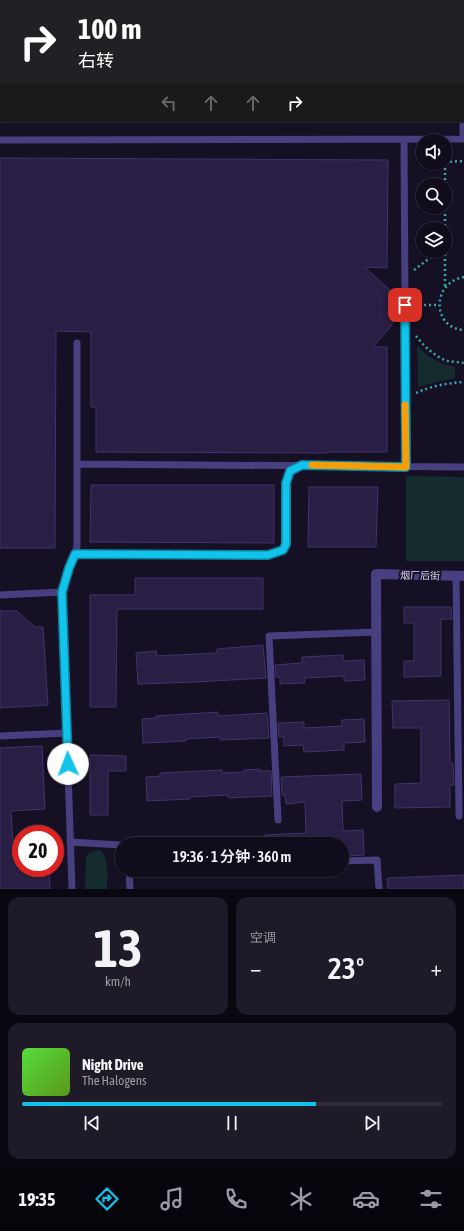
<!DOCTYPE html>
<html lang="zh">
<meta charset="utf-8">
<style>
body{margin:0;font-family:"Asap Condensed","Noto Sans SC",sans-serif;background:#1e1a28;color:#f1f3f6;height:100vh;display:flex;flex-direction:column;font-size:15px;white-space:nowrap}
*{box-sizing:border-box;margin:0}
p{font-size:13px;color:#9c9ba3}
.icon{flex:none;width:22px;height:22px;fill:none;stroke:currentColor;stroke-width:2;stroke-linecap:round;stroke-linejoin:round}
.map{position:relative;height:889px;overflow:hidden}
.drawer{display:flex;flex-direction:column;gap:8px;padding:8px;background:#09070f;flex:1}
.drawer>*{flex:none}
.hud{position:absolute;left:0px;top:0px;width:464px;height:122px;box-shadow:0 1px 3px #0004,0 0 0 1px #302c3a;background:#202124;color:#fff;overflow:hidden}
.buttons{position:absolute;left:416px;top:134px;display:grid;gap:8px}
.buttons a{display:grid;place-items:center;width:36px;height:36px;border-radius:50%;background:#100c1b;box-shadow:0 1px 3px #0004,0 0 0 1px #302c3a;font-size:20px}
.speed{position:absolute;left:12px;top:825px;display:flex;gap:8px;font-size:20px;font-weight:700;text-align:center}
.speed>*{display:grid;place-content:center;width:52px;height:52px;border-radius:50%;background:#100c1b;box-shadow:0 1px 3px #0004,0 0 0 1px #302c3a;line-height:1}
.speed .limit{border:6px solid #d22;background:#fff;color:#111}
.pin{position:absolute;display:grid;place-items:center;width:34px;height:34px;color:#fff;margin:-17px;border-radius:8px;box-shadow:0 2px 6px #0006}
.me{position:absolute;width:44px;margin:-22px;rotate:358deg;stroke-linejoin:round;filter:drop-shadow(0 0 3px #0008)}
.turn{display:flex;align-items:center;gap:14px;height:84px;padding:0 12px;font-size:18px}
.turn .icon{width:52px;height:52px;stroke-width:2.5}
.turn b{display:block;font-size:28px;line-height:34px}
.lanes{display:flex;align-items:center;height:38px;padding:0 12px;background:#0003;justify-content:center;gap:20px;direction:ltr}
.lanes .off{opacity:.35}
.big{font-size:30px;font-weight:600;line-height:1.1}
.drawer .card{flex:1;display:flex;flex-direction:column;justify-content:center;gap:6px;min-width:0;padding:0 14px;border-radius:12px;background:#1e1a28}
.drawer .dial{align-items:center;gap:0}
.dial b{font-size:52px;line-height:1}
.song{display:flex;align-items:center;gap:12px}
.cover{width:48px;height:48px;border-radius:6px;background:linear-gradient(135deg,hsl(110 70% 55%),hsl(90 70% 35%))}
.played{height:4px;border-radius:2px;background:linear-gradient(90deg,#12c3ec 70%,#302c3a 70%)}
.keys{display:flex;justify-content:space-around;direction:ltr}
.heat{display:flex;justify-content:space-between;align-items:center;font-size:22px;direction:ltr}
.drawer .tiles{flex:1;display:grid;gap:8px;grid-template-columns:1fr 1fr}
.card:last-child{grid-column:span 2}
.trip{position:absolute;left:115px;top:837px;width:234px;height:40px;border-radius:20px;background:#100c1b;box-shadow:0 1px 3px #0004,0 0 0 1px #302c3a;font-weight:600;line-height:40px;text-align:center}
.dock{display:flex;height:64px;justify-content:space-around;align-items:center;background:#06050b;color:#9c9ba3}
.dock .icon{width:28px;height:28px}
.dock .active{color:#12c3ec}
.dock b{font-size:18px;color:#f1f3f6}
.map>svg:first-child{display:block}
.green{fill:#142c2d}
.building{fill:#291e43;stroke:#43326d}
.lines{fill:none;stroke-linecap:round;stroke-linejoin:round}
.path{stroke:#38aaad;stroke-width:2.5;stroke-dasharray:2 3;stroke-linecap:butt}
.service{stroke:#473f7f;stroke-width:7}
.minor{stroke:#473f7f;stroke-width:10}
.tertiary{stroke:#473f7f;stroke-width:10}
.trunk{stroke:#df60c4;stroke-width:11}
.route-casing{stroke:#0c7f99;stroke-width:10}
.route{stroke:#12c3ec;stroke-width:7}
.slow{stroke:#f59e0b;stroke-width:7}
.labels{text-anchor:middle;stroke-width:4;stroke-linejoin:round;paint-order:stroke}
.street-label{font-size:10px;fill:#ded6fc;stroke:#151024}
</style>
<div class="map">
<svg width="464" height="889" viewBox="0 0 464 889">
<rect width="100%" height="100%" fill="#151024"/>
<path class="green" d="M417,345C427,357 439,364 455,367V378L428,384L418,387Z
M406,476L464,477V561H406Z
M97,850H101C110,861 107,876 107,889H85L86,856L90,852Z"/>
<path class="building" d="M0,158L388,160L387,268L364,267L389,289L394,296L396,304L397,312L391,326L373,347H387V452H327V453L96,452V407H91V332L56,331L55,548H0Z
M91,485H274V543L90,542Z
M309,487H378L376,547H308Z
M135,578H263V609H117L116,707H90V595H135Z
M404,607H451L452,619H441V676L404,677V661H414V623H404Z
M0,611H17L35,627H43L48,705L0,708Z
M263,645L266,678L196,682L138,684L136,653L156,651L157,656L217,653V649Z
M343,655V661L364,660L365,680L344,681V676L304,678L305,683L280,684V677H276L275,665L302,663V657Z
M449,700L450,763H453L454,785H450V807L395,808V784L421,783V728H393L392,701Z
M218,712V716L267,713L269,738L220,740V737L186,739V741L143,743L142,719L156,718V716Z
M364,719L365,742L344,743V750L304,752L303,745L284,746V737H279L278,723L304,722V728L342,726V720Z
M42,746L45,809L11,811L14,860H21V868H49L50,889H0V748Z
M90,755L126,756V771H108V815H90Z
M260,769V771H271L272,796L228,798V795L190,797V799L147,801L146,777L160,776V773L222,770V773L244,772V770Z
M361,774L362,800L342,801L343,831L363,830L364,855L346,856L345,846H342V844H266L265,835L306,833L305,802L286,804L285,795H282L281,777Z
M464,875V889H388L387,878Z"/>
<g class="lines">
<path class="path" d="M445,162L464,161
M445,163V185
M445,199V287
M414,270L439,251
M464,277C430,283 433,329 464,330
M414,305H439
M416,336C424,346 435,357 448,361C453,362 459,362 464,363
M416,393C431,386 447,383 464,382"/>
<path class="service" d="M17,0V1
M404,139L406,467
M463,139V116
M0,140L464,139
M77,464L464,467
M75,554L268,555L283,550L285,544L286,483L290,471L300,466
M456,576L459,816
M0,595L62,592
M0,736L67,733
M278,820L269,636L376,632
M70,842L120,845L122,847
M342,861L377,860L379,889
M129,870L130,889
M72,889L62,592L69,568L74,557L77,546V343"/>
<path class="minor" d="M377,807L376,574L464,576"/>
<path class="tertiary" d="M348,1L464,0
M0,3H1
M463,107H464
M0,108H1"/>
<path class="trunk" d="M463,16H464
M0,39H1
M463,40H464
M0,68H1
M463,71H464
M463,91H464
M0,97H1"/>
</g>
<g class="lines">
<g class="route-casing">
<path id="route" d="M68,764L62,592L69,568L75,554L268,555L283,550L286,544V483L290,471L302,465L406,467L405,305"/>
</g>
<use href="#route" class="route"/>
<path class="slow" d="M312,465L406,467L405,405"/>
</g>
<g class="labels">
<g class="street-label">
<text transform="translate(420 575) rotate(1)" y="4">烟厂后街</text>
</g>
</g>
</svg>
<div class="buttons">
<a><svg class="icon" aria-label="sound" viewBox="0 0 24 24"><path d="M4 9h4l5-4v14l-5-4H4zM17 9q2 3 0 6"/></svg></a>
<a><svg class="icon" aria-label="search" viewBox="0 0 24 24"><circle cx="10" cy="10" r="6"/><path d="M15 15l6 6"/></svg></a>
<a><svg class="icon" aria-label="layers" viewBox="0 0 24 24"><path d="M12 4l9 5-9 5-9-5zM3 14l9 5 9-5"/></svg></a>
</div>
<div class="speed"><div class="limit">20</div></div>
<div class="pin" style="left:405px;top:305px;background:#d93025"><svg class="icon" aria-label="arrive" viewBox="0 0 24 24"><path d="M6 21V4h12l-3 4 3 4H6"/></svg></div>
<svg class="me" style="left:68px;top:764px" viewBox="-20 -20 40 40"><circle r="19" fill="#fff"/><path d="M0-13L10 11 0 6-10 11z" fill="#12c3ec"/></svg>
<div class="trip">19:36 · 1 分钟 · 360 m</div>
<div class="hud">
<div class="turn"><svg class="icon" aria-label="right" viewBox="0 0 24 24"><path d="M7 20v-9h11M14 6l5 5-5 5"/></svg><div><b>100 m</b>右转</div></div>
<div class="lanes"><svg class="icon off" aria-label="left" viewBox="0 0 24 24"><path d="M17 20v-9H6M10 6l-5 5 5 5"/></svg><svg class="icon off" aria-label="ahead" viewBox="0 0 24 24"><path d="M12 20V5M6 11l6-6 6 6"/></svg><svg class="icon off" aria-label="ahead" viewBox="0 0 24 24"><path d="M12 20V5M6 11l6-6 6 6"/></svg><svg class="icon" aria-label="right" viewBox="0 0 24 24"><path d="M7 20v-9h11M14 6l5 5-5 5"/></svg></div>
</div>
</div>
<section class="drawer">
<div class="tiles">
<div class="card dial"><b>13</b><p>km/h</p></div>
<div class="card"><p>空调</p>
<div class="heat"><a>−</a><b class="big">23°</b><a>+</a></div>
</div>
<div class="card">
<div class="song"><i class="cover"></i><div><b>Night Drive</b><p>The Halogens</p></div></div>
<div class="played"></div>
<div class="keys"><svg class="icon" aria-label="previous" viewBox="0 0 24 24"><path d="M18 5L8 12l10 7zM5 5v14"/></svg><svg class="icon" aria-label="pause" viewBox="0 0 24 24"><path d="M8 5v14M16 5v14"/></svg><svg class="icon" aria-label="next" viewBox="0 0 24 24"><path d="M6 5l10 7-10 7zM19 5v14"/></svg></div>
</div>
</div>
</section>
<nav class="dock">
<b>19:35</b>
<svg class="icon active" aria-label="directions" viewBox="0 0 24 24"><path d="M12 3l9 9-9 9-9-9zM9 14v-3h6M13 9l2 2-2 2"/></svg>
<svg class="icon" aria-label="music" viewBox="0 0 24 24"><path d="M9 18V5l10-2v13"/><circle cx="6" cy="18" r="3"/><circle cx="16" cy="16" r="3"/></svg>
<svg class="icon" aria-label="phone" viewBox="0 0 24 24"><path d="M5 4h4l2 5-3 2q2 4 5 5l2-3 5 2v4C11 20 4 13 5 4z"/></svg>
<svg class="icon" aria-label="climate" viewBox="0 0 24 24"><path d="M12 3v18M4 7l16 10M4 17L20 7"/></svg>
<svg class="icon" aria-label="car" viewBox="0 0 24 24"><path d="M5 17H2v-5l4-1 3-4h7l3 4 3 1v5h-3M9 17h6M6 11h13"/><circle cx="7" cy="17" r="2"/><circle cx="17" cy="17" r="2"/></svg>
<svg class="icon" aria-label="filters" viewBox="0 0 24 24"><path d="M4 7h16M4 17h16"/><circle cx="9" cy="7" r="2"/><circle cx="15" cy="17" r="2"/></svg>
</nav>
